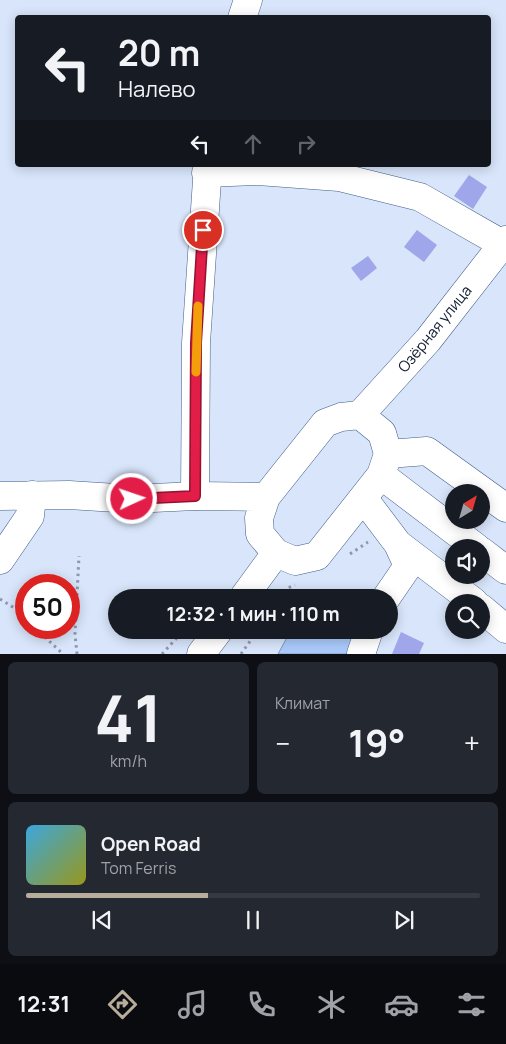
<!DOCTYPE html>
<html lang="ru">
<meta charset="utf-8">
<style>
body{margin:0;font-family:Manrope,sans-serif;background:#242831;color:#f1f3f6;height:100vh;display:flex;flex-direction:column;font-size:19px;white-space:nowrap}
*{box-sizing:border-box;margin:0}
p{font-size:16px;color:#9ea1a6}
.icon{flex:none;width:28px;height:28px;fill:none;stroke:currentColor;stroke-width:2;stroke-linecap:round;stroke-linejoin:round}
.map{position:relative;height:654px;overflow:hidden}
.drawer{display:flex;flex-direction:column;gap:8px;padding:8px;background:#0d0f14;flex:1}
.drawer>*{flex:none}
.banner{position:absolute;left:15px;top:15px;width:476px;height:152px;border-radius:5px;box-shadow:0 2px 12px #0003;background:#171b24;color:#f1f3f6;overflow:hidden}
.needle{width:32px;rotate:37deg}
.tools{position:absolute;left:445px;top:484px;display:grid;gap:10px}
.tools a{display:grid;place-items:center;width:45px;height:45px;border-radius:50%;background:#171b24;box-shadow:0 2px 12px #0003;font-size:25px}
.speed{position:absolute;left:15px;top:574px;display:flex;gap:10px;font-size:25px;font-weight:700;text-align:center}
.speed>*{display:grid;place-content:center;width:65px;height:65px;border-radius:50%;background:#171b24;box-shadow:0 2px 12px #0003;line-height:1}
.speed .limit{border:8px solid #d22;background:#fff;color:#111}
.pin{position:absolute;display:grid;place-items:center;width:42px;height:42px;color:#fff;margin:-21px;border:2px solid #fff;border-radius:50%;box-shadow:0 1px 5px #0007}
.me{position:absolute;width:55px;margin:-28px;rotate:87deg;stroke-linejoin:round;filter:drop-shadow(0 0 4px #0008)}
.turn{display:flex;align-items:center;gap:18px;height:105px;padding:0 20px;font-size:22px}
.turn .icon{width:65px;height:65px;stroke-width:2.5}
.turn b{display:block;font-size:35px;line-height:42px}
.lanes{display:flex;align-items:center;height:48px;padding:0 20px;background:#0003;justify-content:center;gap:25px;direction:ltr}
.lanes .off{opacity:.35}
.big{font-size:38px;font-weight:700;line-height:1.1}
.drawer .widget{flex:1;display:flex;flex-direction:column;justify-content:center;gap:8px;min-width:0;padding:0 18px;border-radius:8px;background:#242831}
.drawer .dial{align-items:center;gap:0}
.dial b{font-size:65px;line-height:1}
.song{display:flex;align-items:center;gap:15px}
.cover{width:60px;height:60px;border-radius:8px;background:linear-gradient(135deg,hsl(200 70% 55%),hsl(60 70% 35%))}
.played{height:5px;border-radius:2px;background:linear-gradient(90deg,#b8ad9a 40%,#363941 40%)}
.keys{display:flex;justify-content:space-around;direction:ltr}
.heat{display:flex;justify-content:space-between;align-items:center;font-size:28px;direction:ltr}
.drawer .tiles{flex:1;display:grid;gap:8px;grid-template-columns:1fr 1fr}
.widget:last-child{grid-column:span 2}
.trip{position:absolute;left:108px;top:589px;width:290px;height:50px;border-radius:25px;background:#171b24;box-shadow:0 2px 12px #0003;font-weight:700;line-height:50px;text-align:center}
.tabs{display:flex;height:80px;justify-content:space-around;align-items:center;background:#090b0e;color:#9ea1a6}
.tabs .icon{width:35px;height:35px}
.tabs .on{color:#b8ad9a}
.tabs b{font-size:22px;color:#f1f3f6}
.map>svg:first-child{display:block}
.water{fill:#aacafb;stroke:#7c96be}
.building{fill:#9fa6e9}
.lines{fill:none;stroke-linecap:round;stroke-linejoin:round}
.minor-casing{stroke:#415d89;stroke-width:29}
.major-casing{stroke:#415d89;stroke-width:29}
.path{stroke:#8c98ac;stroke-width:3;stroke-dasharray:2.5 4;stroke-linecap:butt}
.minor{stroke:#fff;stroke-width:28}
.major{stroke:#fff;stroke-width:28}
.route-casing{stroke:#92132f;stroke-width:12}
.route{stroke:#e11d48;stroke-width:9}
.slow{stroke:#f59e0b;stroke-width:9}
.labels{text-anchor:middle;stroke-width:4;stroke-linejoin:round;paint-order:stroke}
.street-label{font-size:15px;fill:#111d2f;stroke:#fff}
</style>
<div class="map">
<svg width="506" height="654" viewBox="0 0 506 654">
<rect width="100%" height="100%" fill="#d8e5fa"/>
<path class="water" d="M291,630H356L347,654H278Z"/>
<path class="building" d="M469,175L487,187L473,209L454,196Z
M417,230L437,245L424,262L404,247Z
M368,256L377,268L361,281L351,268Z
M401,632L424,643L419,654H392Z"/>
<g class="lines">
<g class="minor-casing">
<path id="minor" d="M242,18L248,0
M206,173L258,171L339,177L420,197L506,246
M360,415L428,340L506,240
M388,454L427,451L506,508
M195,496L196,343L208,165
M364,499L398,544L408,566L386,598
M398,544L474,602
M0,560L30,516L32,495
M481,608L506,629
M361,654L369,630"/>
</g>
<g class="major-casing">
<path id="major" d="M360,415L382,433L388,454L381,475L317,556L295,561L276,553L260,534L259,518L266,497L325,423L341,417Z
M381,475L477,548
M0,496L69,495L132,499L195,496L266,497
M481,551L506,570
M243,598L276,553
M201,654L219,630"/>
</g>
<path class="path" d="M350,554L368,542
M214,598L220,591
M281,598L288,588L295,585
M0,599L16,609L26,619
M35,628L63,654
M77,654L75,634L79,556
M162,654L184,630
M241,654L258,630"/>
<use href="#minor" class="minor"/>
<use href="#major" class="major"/>
</g>
<g class="lines">
<g class="route-casing">
<path id="route" d="M132,499L195,496L196,343L203,230"/>
</g>
<use href="#route" class="route"/>
<path class="slow" d="M196,372L198,306"/>
</g>
<g class="labels">
<g class="street-label">
<text transform="translate(435 329) rotate(-51)" y="5">Озёрная улица</text>
</g>
</g>
</svg>
<div class="tools">
<a><svg class="needle" viewBox="-14 -14 28 28"><path d="M0-13l5 13h-10z" fill="#e53935"/><path d="M0 13l5-13h-10z" fill="#9ea1a6"/></svg></a>
<a><svg class="icon" aria-label="sound" viewBox="0 0 24 24"><path d="M4 9h4l5-4v14l-5-4H4zM17 9q2 3 0 6"/></svg></a>
<a><svg class="icon" aria-label="search" viewBox="0 0 24 24"><circle cx="10" cy="10" r="6"/><path d="M15 15l6 6"/></svg></a>
</div>
<div class="speed"><div class="limit">50</div></div>
<div class="pin" style="left:203px;top:230px;background:#d93025"><svg class="icon" aria-label="arrive" viewBox="0 0 24 24"><path d="M6 21V4h12l-3 4 3 4H6"/></svg></div>
<svg class="me" style="left:132px;top:499px" viewBox="-20 -20 40 40"><circle r="17" fill="#e11d48" stroke="#fff" stroke-width="3"/><path d="M0-11L8 9 0 5-8 9z" fill="#fff"/></svg>
<div class="trip">12:32 · 1 мин · 110 m</div>
<div class="banner">
<div class="turn"><svg class="icon" aria-label="left" viewBox="0 0 24 24"><path d="M17 20v-9H6M10 6l-5 5 5 5"/></svg><div><b>20 m</b>Налево</div></div>
<div class="lanes"><svg class="icon" aria-label="left" viewBox="0 0 24 24"><path d="M17 20v-9H6M10 6l-5 5 5 5"/></svg><svg class="icon off" aria-label="ahead" viewBox="0 0 24 24"><path d="M12 20V5M6 11l6-6 6 6"/></svg><svg class="icon off" aria-label="right" viewBox="0 0 24 24"><path d="M7 20v-9h11M14 6l5 5-5 5"/></svg></div>
</div>
</div>
<section class="drawer">
<div class="tiles">
<div class="widget dial"><b>41</b><p>km/h</p></div>
<div class="widget"><p>Климат</p>
<div class="heat"><a>−</a><b class="big">19°</b><a>+</a></div>
</div>
<div class="widget">
<div class="song"><i class="cover"></i><div><b>Open Road</b><p>Tom Ferris</p></div></div>
<div class="played"></div>
<div class="keys"><svg class="icon" aria-label="previous" viewBox="0 0 24 24"><path d="M18 5L8 12l10 7zM5 5v14"/></svg><svg class="icon" aria-label="pause" viewBox="0 0 24 24"><path d="M8 5v14M16 5v14"/></svg><svg class="icon" aria-label="next" viewBox="0 0 24 24"><path d="M6 5l10 7-10 7zM19 5v14"/></svg></div>
</div>
</div>
</section>
<nav class="tabs">
<b>12:31</b>
<svg class="icon on" aria-label="directions" viewBox="0 0 24 24"><path d="M12 3l9 9-9 9-9-9zM9 14v-3h6M13 9l2 2-2 2"/></svg>
<svg class="icon" aria-label="music" viewBox="0 0 24 24"><path d="M9 18V5l10-2v13"/><circle cx="6" cy="18" r="3"/><circle cx="16" cy="16" r="3"/></svg>
<svg class="icon" aria-label="phone" viewBox="0 0 24 24"><path d="M5 4h4l2 5-3 2q2 4 5 5l2-3 5 2v4C11 20 4 13 5 4z"/></svg>
<svg class="icon" aria-label="climate" viewBox="0 0 24 24"><path d="M12 3v18M4 7l16 10M4 17L20 7"/></svg>
<svg class="icon" aria-label="car" viewBox="0 0 24 24"><path d="M5 17H2v-5l4-1 3-4h7l3 4 3 1v5h-3M9 17h6M6 11h13"/><circle cx="7" cy="17" r="2"/><circle cx="17" cy="17" r="2"/></svg>
<svg class="icon" aria-label="filters" viewBox="0 0 24 24"><path d="M4 7h16M4 17h16"/><circle cx="9" cy="7" r="2"/><circle cx="15" cy="17" r="2"/></svg>
</nav>
